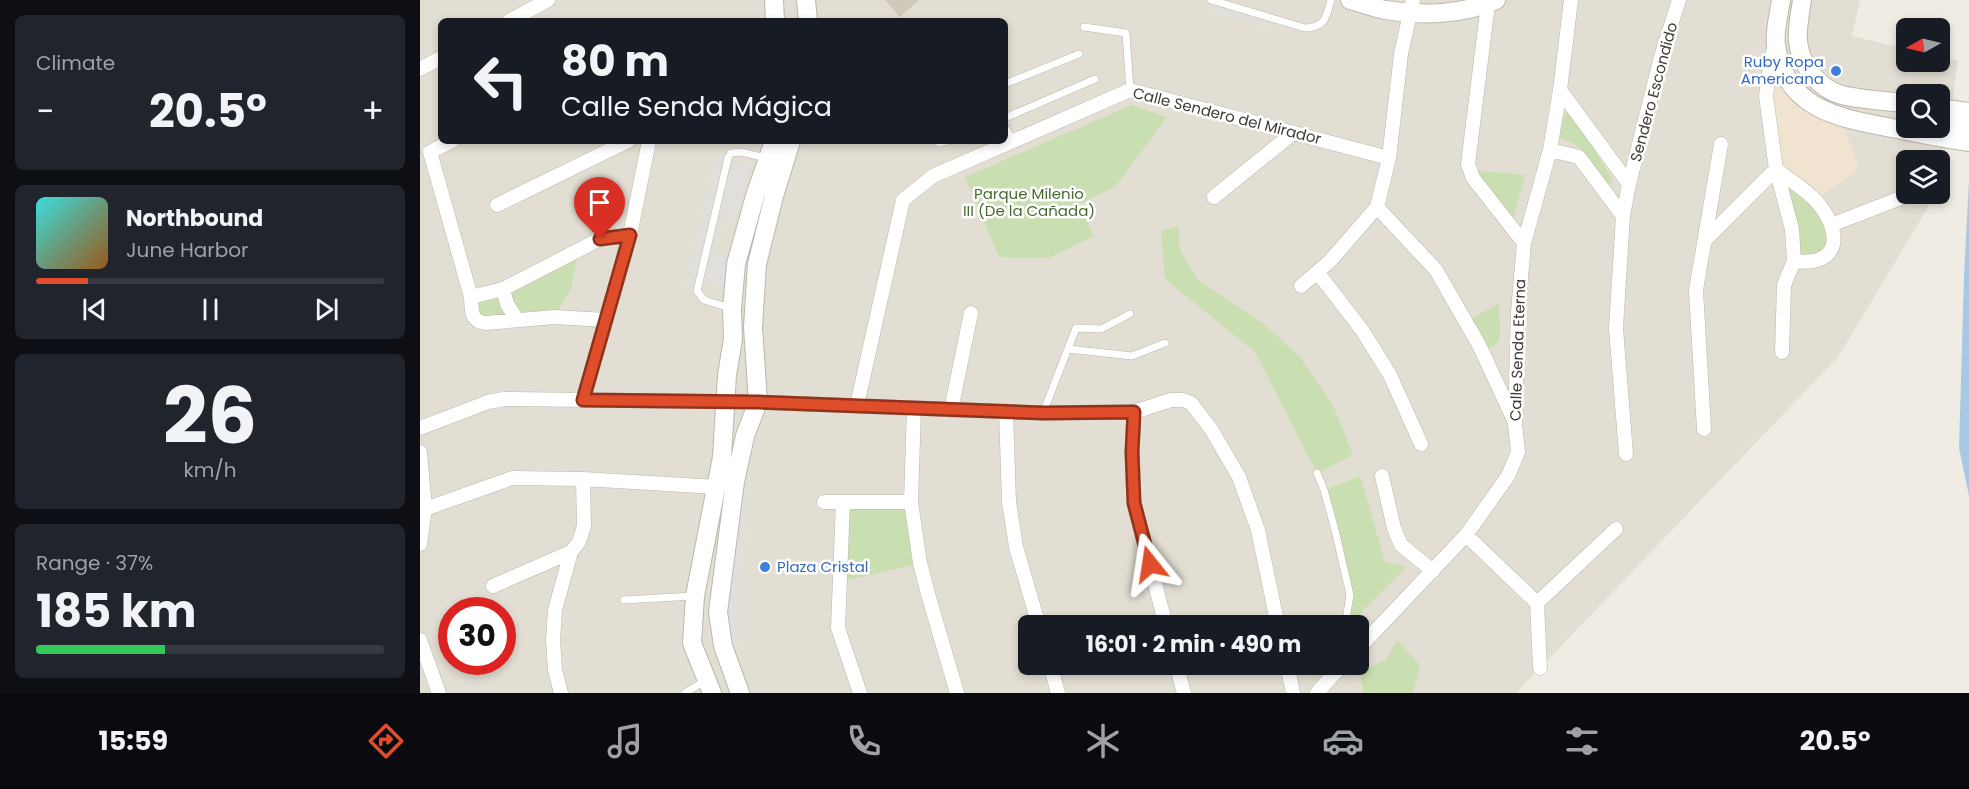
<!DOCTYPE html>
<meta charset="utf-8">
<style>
body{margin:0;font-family:Poppins,sans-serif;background:#20242c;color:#f1f3f6;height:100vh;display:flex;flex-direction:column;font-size:22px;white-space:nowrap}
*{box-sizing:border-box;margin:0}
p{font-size:20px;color:#9ea1a6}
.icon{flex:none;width:33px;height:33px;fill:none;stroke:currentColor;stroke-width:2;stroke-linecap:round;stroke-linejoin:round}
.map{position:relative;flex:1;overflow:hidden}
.drawer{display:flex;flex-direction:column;gap:15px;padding:15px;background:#0d0f14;width:420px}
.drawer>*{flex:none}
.guide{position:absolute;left:18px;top:18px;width:570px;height:126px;border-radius:9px;box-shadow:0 3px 9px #0003;background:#171b24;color:#f1f3f6;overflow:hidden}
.needle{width:39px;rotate:262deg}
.controls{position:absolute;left:1476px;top:18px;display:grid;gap:12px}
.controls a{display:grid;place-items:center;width:54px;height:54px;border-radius:9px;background:#171b24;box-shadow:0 3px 9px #0003;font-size:30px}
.speed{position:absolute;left:18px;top:597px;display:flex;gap:12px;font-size:30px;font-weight:700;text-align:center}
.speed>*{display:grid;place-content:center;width:78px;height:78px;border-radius:50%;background:#171b24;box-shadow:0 3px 9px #0003;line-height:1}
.speed .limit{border:9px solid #d22;background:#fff;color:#111}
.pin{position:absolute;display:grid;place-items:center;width:51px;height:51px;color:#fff;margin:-62px -26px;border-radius:50% 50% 50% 0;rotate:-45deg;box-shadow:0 0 6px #0007}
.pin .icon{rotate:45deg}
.me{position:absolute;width:66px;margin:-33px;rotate:345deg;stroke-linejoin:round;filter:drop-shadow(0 0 4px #0008)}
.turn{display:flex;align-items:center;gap:21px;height:126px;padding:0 24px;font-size:27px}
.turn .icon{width:78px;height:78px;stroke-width:2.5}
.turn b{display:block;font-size:42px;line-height:51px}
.big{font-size:45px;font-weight:700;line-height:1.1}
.drawer .tile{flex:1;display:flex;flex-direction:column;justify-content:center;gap:9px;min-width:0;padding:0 21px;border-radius:9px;background:#20242c}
.drawer .dial{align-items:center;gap:0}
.dial b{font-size:78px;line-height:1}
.song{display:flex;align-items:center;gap:18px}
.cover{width:72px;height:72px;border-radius:9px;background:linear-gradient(135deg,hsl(180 70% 55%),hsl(30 70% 35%))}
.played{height:6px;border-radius:3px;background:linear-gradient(90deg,#df4d2b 15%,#363941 15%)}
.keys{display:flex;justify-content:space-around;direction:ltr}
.heat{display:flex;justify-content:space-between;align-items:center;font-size:33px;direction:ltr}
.charge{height:9px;border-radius:4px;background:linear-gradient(90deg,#34c759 37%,#363941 0)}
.trip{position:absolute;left:598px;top:615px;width:351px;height:60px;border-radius:9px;background:#171b24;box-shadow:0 3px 9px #0003;font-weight:700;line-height:60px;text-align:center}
.tabs{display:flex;height:96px;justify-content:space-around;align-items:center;background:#090b0e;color:#9ea1a6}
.tabs .icon{width:42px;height:42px}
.tabs .current{color:#df4d2b}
.tabs b{font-size:27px;color:#f1f3f6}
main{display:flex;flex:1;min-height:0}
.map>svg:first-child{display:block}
.residential{fill:#e3ded3;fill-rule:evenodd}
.commercial{fill:#f0e4d1}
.green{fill:#c9dfb1}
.parking{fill:#e1dfdc}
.water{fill:#a6cae6}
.building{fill:#d0c8bb}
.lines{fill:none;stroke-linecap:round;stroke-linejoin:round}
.service-casing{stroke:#bdb7ab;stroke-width:8}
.minor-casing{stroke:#bdb7ab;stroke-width:15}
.tertiary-casing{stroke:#bdb7ab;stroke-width:20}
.service{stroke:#fff;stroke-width:7}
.minor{stroke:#fff;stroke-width:14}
.tertiary{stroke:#fff;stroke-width:18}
.route-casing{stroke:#91321c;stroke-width:15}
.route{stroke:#df4d2b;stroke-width:10}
.shop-dot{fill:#3f7fe0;stroke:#fff;stroke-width:2}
.labels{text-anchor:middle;stroke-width:5;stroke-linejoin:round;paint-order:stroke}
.shop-label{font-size:15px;fill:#366cbe;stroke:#fff;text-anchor:end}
.street-label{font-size:15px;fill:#413d35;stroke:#fff}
.park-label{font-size:15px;fill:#446b30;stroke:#fff}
</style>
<main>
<section class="drawer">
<div class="tile"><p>Climate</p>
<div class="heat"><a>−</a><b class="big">20.5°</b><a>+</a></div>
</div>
<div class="tile">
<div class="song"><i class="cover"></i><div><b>Northbound</b><p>June Harbor</p></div></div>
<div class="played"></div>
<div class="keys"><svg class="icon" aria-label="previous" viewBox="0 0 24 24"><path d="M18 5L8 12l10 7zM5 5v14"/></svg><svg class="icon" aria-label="pause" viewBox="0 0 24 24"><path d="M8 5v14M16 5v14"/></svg><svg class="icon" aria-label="next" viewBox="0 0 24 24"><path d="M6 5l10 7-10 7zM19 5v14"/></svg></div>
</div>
<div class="tile dial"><b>26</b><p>km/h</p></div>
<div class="tile"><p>Range · 37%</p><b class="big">185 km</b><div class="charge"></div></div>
</section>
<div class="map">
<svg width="1549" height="693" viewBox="0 0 1549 693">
<rect width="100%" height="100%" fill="#f0ece4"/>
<path class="residential" d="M0,0H1440L1432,36L1486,49V62H1520V56L1538,61L1520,188V160H1486V194H1516L1418,357L1096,693H0ZM21,21H585V141H21ZM1486,94H1520V128H1486ZM32,610H82V662H32ZM609,626H939V664H609Z"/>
<path class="commercial" d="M1362,85L1421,118L1439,169L1395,200L1356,169L1350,89Z"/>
<path class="green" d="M712,105L747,117L696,186L659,204L674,236L629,258L579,257L545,177Z
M1147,112L1152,113L1192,179V183L1187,185L1160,147L1140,138L1144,116Z
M1356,169L1395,200L1412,248L1374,261Z
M1051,170L1105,175L1093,220Z
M758,226L760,250L778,280L844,324L880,357L913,405L933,455L897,473L835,352L745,279L741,231Z
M158,252L151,289L134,317L57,322L51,297Z
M1079,303L1080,338L1074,347H1066L1046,322Z
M940,476L965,562L986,567L929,625H925L930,595L904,490Z
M423,502H491L500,563L420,582Z
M977,640L1000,665L993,693H943L940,672L967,659Z"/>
<path class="parking" d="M792,2L848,19L845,27L790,11Z
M297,152L306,154L275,286L266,283Z
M314,162L329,166L316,218L304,215L295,254L309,258L302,287L284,283Z
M315,482L330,487L321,577L318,626L319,643L303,646Z"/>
<path class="water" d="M1549,180V496L1539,448L1544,276Z"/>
<path class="building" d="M465,0H499L480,17Z"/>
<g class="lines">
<g class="service-casing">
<path id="service" d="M791,0L885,28C906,27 906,17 911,0
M664,27L706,33L710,90
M585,84L659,54
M585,118L675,79
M585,127L592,140
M517,141L519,143L528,141
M310,308L284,300L277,291L308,158L311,153L321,152L346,158
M648,349L712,356L745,343
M623,413L656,328L681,329L710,314
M897,473L904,490L915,530L930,595L925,626
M204,600L273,596
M265,693L286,680"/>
</g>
<g class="minor-casing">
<path id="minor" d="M1068,4L1048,164L1053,178L1104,243
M89,21L128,0
M1356,46L1351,57L1346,96L1356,169L1372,229L1374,261L1364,285L1362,352
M0,69L21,58
M1140,90L1209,184
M32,141L10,152L51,297C52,311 50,321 66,323L134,317L186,320
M1130,150L1159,157L1203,216
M1356,169C1369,180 1386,189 1397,202C1422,231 1422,267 1374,261
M794,197L873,133
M77,205L208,141
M957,207L1016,270L1059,345L1094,420
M1411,225L1491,194
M1285,240L1356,169
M898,273L942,330L970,375L1001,444
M881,286L910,261L957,207L969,158L981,54L993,0
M83,289L87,304L97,320
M51,297L83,289L180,239L210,235
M163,400L210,235L229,141
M437,405L483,200L513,176L710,90L969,158
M494,408L491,502L500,563L508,594L537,693
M531,410L551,313
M586,411L589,502L596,547L619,626
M714,412L712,452L714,503L746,626
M0,428L68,402L84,399L338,402L623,413L714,412L751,400H763L771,403L791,429L819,477L838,530L858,626
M1284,429L1276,290L1301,144
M0,452L5,509L0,544
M1206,454L1196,328L1203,216L1209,184L1241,57L1259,0
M962,476L974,528L981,545L1013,571
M404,502H491
M423,502L418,628L440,693
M5,509L92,478L163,479L297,487
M1046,535L1117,603
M73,586L151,552
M0,640L19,693
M939,648L1046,535L1088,476L1098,452L1095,424L1098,312L1104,243L1130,150L1140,90L1151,0
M630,664L638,693
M756,664L764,693
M867,664L873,693
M1120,668L1117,603L1196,529
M141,693L135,670L133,640L135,610L151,552L159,542L164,526L163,479
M897,693L923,664"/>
</g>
<g class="tertiary-casing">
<path id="tertiary" d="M354,0L355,21
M386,0L388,21
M930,0C942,3 954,8 966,10C1000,16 1043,15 1076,0
M1361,0C1359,14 1354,31 1356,45C1365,110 1420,118 1472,128C1498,133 1523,138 1549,142
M1382,0C1380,14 1377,27 1378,41C1380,65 1399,89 1422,95C1443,100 1466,101 1486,103
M1520,108L1549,112
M1520,121L1549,126
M292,693L272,643L275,596L302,457L307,375L313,339L312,309L316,264L335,196L354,141
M320,693L303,646L298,612L315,482L325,436L338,402L333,327L337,264L354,196L371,141"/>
</g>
<use href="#service" class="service"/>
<use href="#minor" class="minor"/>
<use href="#tertiary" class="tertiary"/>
</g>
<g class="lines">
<g class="route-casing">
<path id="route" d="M180,239L210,235L163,400L338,402L623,413L714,412L712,452L714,503L730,564"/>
</g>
<use href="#route" class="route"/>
</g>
<g class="shop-dot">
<circle cx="1416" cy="71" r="6"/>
<circle cx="345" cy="567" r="6"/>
</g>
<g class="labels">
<g class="shop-label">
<text x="1404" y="67">Ruby Ropa<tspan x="1404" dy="17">Americana</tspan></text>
<text x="357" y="572" text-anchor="start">Plaza Cristal</text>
</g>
<g class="street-label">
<text transform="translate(1234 92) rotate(-75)" y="5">Sendero Escondido</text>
<text transform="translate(807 116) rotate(14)" y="5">Calle Sendero del Mirador</text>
<text transform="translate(1098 350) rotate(-88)" y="5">Calle Senda Eterna</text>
</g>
<g class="park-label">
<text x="609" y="199">Parque Milenio<tspan x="609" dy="17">III (De la Cañada)</tspan></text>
</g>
</g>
</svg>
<div class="controls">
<a><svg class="needle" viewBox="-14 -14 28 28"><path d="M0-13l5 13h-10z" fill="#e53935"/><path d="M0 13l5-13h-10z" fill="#9ea1a6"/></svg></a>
<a><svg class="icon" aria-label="search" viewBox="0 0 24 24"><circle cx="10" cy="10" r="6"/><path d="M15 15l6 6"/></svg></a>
<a><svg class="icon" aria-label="layers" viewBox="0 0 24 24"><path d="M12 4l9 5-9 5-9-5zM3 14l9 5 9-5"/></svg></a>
</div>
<div class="speed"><div class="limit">30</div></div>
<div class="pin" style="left:180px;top:239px;background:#d93025"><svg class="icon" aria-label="arrive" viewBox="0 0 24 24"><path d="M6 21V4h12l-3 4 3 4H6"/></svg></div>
<svg class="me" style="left:730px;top:564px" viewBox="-20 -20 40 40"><path d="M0-17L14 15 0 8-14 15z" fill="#df4d2b" stroke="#fff" stroke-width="4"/></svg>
<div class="trip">16:01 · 2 min · 490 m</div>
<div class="guide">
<div class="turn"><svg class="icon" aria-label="left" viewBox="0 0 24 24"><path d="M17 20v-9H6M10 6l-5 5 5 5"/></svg><div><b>80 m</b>Calle Senda Mágica</div></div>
</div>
</div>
</main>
<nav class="tabs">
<b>15:59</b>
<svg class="icon current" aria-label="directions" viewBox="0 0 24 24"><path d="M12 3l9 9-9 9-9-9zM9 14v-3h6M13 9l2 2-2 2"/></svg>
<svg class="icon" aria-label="music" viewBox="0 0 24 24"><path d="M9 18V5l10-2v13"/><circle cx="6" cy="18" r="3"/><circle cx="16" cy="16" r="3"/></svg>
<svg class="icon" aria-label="phone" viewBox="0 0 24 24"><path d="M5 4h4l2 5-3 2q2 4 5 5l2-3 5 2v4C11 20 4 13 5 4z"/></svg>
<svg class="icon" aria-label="climate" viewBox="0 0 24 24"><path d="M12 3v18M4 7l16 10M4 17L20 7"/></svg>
<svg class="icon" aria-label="car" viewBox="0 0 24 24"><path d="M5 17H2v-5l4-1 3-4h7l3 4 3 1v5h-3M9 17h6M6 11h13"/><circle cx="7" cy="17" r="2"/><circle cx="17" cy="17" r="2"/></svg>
<svg class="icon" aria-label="filters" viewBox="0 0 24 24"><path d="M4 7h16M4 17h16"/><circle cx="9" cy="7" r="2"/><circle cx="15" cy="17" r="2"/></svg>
<b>20.5°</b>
</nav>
